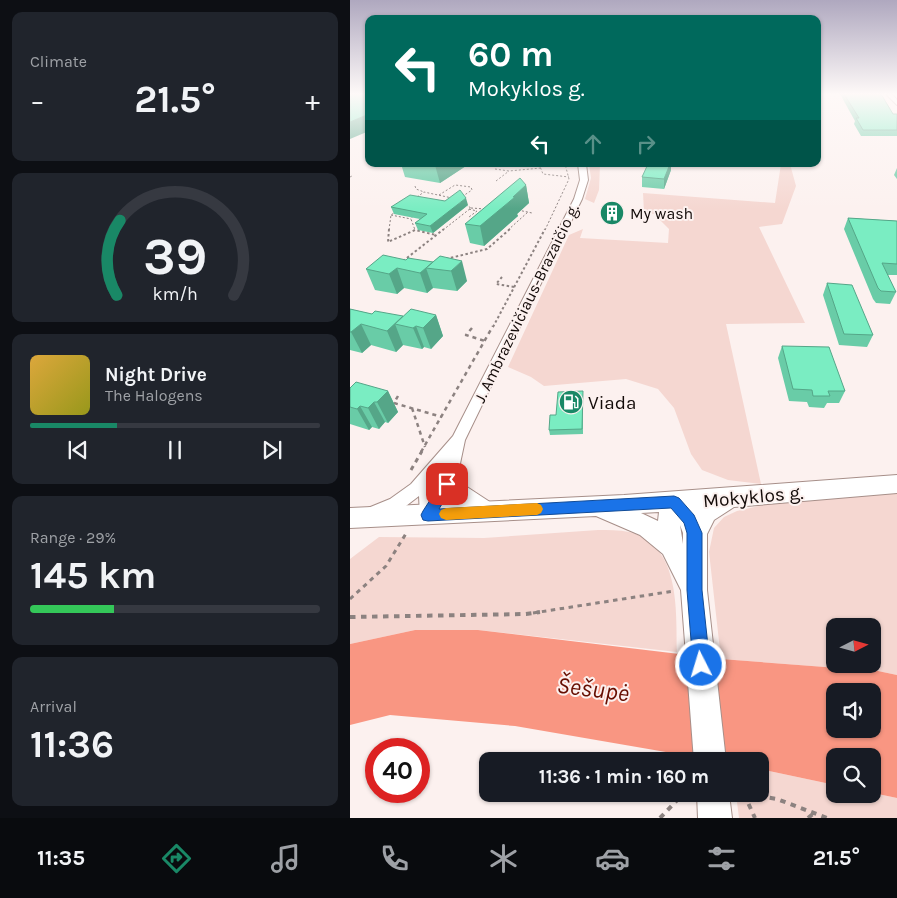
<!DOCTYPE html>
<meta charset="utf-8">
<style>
body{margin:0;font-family:Karla,sans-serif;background:#20242c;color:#f1f3f6;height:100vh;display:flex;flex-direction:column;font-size:19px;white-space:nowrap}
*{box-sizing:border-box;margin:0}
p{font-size:16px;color:#9ea1a6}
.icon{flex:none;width:28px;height:28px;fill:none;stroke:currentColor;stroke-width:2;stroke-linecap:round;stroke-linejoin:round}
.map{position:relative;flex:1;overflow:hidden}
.drawer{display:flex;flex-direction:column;gap:12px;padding:12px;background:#0d0f14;width:350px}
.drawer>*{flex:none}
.banner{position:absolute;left:15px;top:15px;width:456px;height:152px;border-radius:10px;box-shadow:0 1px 4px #0004;background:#00695c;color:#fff;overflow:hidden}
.needle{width:32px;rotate:84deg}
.buttons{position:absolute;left:476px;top:618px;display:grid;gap:10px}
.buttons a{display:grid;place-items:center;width:55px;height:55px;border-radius:10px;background:#171b24;box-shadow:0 1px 4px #0004;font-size:25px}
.speed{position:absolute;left:15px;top:738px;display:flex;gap:10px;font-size:25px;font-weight:700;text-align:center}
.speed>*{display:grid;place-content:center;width:65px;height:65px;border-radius:50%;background:#171b24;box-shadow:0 1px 4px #0004;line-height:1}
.speed .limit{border:8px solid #d22;background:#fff;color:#111}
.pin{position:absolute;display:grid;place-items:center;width:42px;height:42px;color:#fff;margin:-21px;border-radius:10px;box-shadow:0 2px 8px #0006}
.me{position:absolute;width:55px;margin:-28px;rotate:355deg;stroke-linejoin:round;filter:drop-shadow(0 0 4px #0008)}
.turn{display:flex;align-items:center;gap:18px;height:105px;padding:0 20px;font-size:22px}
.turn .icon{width:65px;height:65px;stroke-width:2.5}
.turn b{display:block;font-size:35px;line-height:42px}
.lanes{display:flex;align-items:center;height:48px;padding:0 20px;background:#0003;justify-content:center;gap:25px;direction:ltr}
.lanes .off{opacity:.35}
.big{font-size:38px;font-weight:700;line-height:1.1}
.drawer .widget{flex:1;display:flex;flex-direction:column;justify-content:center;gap:8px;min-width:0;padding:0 18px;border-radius:10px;background:#20242c}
.drawer .dial{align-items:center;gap:0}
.dial svg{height:130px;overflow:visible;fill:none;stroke:#363941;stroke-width:7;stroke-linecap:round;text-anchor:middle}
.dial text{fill:#f1f3f6;stroke:none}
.song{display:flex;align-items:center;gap:15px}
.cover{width:60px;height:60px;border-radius:8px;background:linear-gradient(135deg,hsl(40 70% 55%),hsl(60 70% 35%))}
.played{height:5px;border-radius:2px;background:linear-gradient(90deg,#198866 30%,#363941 30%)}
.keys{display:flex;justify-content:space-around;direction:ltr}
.heat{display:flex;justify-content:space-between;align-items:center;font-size:28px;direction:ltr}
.charge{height:8px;border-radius:4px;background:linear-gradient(90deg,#34c759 29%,#363941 0)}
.trip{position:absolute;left:129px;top:752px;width:290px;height:50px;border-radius:10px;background:#171b24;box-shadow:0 1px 4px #0004;font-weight:700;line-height:50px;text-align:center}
.dock{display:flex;height:80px;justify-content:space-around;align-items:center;background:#090b0e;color:#9ea1a6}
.dock .icon{width:35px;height:35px}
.dock .current{color:#198866}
.dock b{font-size:22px;color:#f1f3f6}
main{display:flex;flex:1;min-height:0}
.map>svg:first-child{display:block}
.green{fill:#f5d7d1;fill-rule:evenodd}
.water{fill:#f99682;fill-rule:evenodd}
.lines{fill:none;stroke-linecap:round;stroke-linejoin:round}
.street-casing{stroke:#a78f89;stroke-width:2}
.secondary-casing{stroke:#a78f89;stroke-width:2}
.path-far4{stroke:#8c8280;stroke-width:1;stroke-dasharray:2 2;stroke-linecap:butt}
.path-far3{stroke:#8c8280;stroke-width:2;stroke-dasharray:2.5 2.5;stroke-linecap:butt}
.path-far2{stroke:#8c8280;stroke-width:2.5;stroke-dasharray:4 4;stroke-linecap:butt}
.path-far1{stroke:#8c8280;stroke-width:3;stroke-dasharray:4.5 4.5;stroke-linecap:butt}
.path{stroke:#8c8280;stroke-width:4;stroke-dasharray:5.5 5.5;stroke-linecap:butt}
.street{fill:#fff;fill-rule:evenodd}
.secondary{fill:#fff;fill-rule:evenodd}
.wall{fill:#69cca7}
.shaded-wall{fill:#55a688}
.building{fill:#7aedc2;stroke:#55a688}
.route{fill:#1a73e8;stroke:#114b97}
.slow{fill:#f59e0b}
.labels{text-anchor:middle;stroke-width:4;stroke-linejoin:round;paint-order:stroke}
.far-poi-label{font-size:16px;fill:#120a08;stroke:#fcf1ef;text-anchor:start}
.far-street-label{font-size:16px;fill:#120a08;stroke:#fcf1ef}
.poi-label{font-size:19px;fill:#120a08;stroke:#fcf1ef;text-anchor:start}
.street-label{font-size:19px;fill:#120a08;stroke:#fcf1ef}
.near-water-label{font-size:24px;font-style:italic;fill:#670f02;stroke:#fcf1ef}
</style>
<main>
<section class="drawer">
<div class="widget"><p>Climate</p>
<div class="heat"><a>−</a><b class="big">21.5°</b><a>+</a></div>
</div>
<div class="widget dial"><svg viewBox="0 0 100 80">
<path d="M14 69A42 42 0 1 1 86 69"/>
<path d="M14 69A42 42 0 0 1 16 23" stroke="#198866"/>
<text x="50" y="56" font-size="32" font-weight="700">39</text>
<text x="50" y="72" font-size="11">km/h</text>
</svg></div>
<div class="widget">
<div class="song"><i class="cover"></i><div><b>Night Drive</b><p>The Halogens</p></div></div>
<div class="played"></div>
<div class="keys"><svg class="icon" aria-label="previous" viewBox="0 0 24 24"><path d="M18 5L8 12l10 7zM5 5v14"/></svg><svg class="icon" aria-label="pause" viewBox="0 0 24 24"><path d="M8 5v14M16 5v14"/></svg><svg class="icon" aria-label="next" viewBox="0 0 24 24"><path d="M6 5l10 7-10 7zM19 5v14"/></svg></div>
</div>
<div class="widget"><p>Range · 29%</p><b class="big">145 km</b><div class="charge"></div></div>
<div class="widget"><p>Arrival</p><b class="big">11:36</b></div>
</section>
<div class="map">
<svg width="547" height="818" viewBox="0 0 547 818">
<rect width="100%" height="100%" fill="#fcf1ef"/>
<path class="green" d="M239,164H250L249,190L244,203L235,199L241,178Z
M431,164H440L446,186L432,224L409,227L455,323L376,324L411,484L378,480L352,470L341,454L324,408L308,389L276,379L194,386L181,377L158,367L219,235L233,229L230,238L318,243L319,229L304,214L294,212L293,193L425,203Z
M547,493V675L528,671L371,659L359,552L364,528L374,517L387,511L417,504ZM485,626H522V664H485Z
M248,530C258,530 269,530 279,532C331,545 326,611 327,652L128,630H65L0,644V559L29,537L134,538Z
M410,769L485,785V794L523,793L547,798V818H389L386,794H410Z"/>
<path class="water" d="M65,630H128L371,659L528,671L547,675V798L523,793L522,756H485V785L410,769V761H368L165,726L40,715L0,725V644ZM485,691H522V729H485Z"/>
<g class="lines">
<g class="street-casing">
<path id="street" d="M536,94H542L547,100V105Z
M228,164H236L238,180L232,199L115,440L108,473L117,487L146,506L148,511L146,516C134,520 107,500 101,490L84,520L78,522L72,520L70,515L69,496L52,509L24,520L18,518L16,513L18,508L40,499L61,484L103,436L224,199L230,180ZM94,467L85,489L87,477Z"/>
</g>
<g class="secondary-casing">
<path id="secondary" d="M547,475V493L384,507L364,520L357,534V590L376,761H344L331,590L313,554L290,535L246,516L0,528V508L274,495ZM309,512L308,521L291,513ZM330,525L333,533V544Z
M347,794H379L382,818H348Z"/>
</g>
<path class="path-far4" d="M189,164L193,174L219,177
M145,169L159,171L191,168
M0,177L2,176
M146,181L159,171
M65,186L66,189L74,192
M89,195L105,185L121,187L122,190L113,196
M67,197L74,192L102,198
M121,208L136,209
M119,209L127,211L119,217
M168,210L182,213
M41,215L61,219
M63,216L61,219L65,230
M39,230L41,215L44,213
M93,230L121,208L116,205
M158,230L178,212
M195,230L219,179L215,164"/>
<path class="path-far3" d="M39,229L38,242L65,230L86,235
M96,259L137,249L160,229
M53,261L94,229
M152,277L146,284L164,287
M143,327L195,229"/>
<path class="path-far2" d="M122,328L116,335L135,341
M48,396L44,403L92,417
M62,408L75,447
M71,452L143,326"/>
<path class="path-far1" d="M61,470L72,451
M0,599L36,566L57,532
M183,613L324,591"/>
<path class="path" d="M0,617L176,614L190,612
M394,794L405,818
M398,794L427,799L477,818
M310,818L333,794
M458,818L464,813"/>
<use href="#street" class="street"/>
<use href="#secondary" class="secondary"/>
</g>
<path class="wall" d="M490,94H531L543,114H547V136H511L504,124L505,121Z
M51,164H119L90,183L55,177Z
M298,164H321V170L314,189L292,187V177Z
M547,168V179L544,175Z
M176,185L179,203L167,214L168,216L134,246L120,243L115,224Z
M118,205L83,233L68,230L65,223L70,219L44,214L41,207Z
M498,218L547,221V275H537L546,292L540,304L526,303L523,299L494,229Z
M90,256L117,281L107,291L83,288L77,293L54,288L47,294L25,290L16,269L56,260L83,262Z
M477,283L523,335L517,347L489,345L473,295Z
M0,309L22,314L53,316L86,315L93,336L81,349L74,347L72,349L53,345L46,352L21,345L12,353L0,350Z
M432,346L495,391L489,403H477L474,408L459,407L457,402L439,401L428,358Z
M0,388L38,391L48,412L38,423L35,422L29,429L22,427L19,430L0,424Z
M233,396V434L200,435L199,430L206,415Z"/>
<path class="shaded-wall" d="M19,114V131L0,139V122Z
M87,164H119L90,183L85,165Z
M320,164H321V170L314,189V179Z
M176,185L179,203L167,214L168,216L134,246L130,226Z
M116,198L118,205L83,233L80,226Z
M112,261L117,281L107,291L101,271Z
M83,262L76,268L83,288L77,293L70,273Z
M47,268L54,288L47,294L39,274Z
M86,315L93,336L81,349L73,328Z
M53,316L45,324L53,345L46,352L37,331Z
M11,324L21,345L12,353L1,332Z
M66,326L74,347L72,349L63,328Z
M38,391L48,412L38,423L27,402Z
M24,402L35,422L29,429L18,408Z
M10,406L22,427L19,430L7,409Z"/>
<path class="building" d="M0,94H19V114L0,122Z
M494,94H531L543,114H547V130H513L506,118H509Z
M298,164H320L314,179L292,177Z
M170,178L176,185L163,197H165L130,226L115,224Z
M110,190L116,198L80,226L65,223L77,214L41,207L60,195L95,201Z
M498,218L547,221V264L532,263L546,292L531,291L528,288Z
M33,255L56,260L58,258L83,262L70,273L47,268L39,274L16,269Z
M90,256L112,261L101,271L76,268Z
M477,283L502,285L523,335L494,334Z
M0,309L22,314L25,311L53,316L37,331L11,324L1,332H0Z
M61,309L86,315L73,328L66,326L63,328L45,324Z
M432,346L479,347L495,391H478L480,396H463L462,390L443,389Z
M6,382L38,391L27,402H24L18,408L10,406L7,409L0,407V388Z
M233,391L232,429L199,430L200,415H206L208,392Z"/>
<linearGradient id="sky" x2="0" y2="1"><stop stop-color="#afa8bf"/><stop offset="0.45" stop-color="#fef9f8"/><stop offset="1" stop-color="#fef9f8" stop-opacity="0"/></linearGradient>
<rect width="547" height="209" fill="url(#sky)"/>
<path class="route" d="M97,478L102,480L104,484L89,509L324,496L329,498L344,515L352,533V590L360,665L357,671L351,673L345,671L343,665L337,590V533L334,523L321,508L78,521L73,520L71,515L73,511L93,480Z"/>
<path class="slow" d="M187,503L191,505L193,509L191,513L187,515L96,520L91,518L89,514L91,510L96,508Z"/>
<defs>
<g id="building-disc" transform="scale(1.25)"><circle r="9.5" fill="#198866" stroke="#fcf1ef"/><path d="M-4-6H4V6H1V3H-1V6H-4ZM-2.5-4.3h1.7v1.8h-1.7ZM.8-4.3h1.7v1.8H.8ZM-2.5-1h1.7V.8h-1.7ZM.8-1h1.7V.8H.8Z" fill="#fff"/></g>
<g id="fuel-disc" transform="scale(1.25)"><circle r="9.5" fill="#198866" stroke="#fcf1ef"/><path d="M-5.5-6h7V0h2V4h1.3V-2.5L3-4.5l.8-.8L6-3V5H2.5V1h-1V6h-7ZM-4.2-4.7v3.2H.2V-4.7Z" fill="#fff"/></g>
</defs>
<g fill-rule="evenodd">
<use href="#building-disc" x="262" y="213"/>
<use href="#fuel-disc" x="221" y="402"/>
</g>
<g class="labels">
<g class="far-poi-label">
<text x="280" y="219">My wash</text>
</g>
<g class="far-street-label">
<text transform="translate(176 303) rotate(-64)" y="6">J. Ambrazevičiaus-Brazaičio g.</text>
</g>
<g class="poi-label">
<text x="238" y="409">Viada</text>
</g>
<g class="street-label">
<text transform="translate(403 496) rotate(-5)" y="7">Mokyklos g.</text>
</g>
<g class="near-water-label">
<text transform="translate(243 689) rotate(7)" y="8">Šešupė</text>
</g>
</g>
</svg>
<div class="buttons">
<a><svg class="needle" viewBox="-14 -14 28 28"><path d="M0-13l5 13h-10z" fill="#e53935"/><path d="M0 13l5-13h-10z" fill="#9ea1a6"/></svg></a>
<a><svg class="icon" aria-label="sound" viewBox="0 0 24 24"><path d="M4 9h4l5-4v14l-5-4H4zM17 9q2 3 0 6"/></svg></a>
<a><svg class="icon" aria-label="search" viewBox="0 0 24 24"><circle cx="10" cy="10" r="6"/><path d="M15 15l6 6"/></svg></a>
</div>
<div class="speed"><div class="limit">40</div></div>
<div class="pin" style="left:97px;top:484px;background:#d93025"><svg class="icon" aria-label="arrive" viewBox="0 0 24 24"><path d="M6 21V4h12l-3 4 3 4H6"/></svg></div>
<svg class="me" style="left:351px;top:665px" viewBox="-20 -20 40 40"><circle r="17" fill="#1a73e8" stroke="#fff" stroke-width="3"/><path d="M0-11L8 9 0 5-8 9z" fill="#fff"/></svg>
<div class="trip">11:36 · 1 min · 160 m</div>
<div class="banner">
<div class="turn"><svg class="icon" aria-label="left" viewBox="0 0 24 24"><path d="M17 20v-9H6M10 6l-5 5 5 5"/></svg><div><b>60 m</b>Mokyklos g.</div></div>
<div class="lanes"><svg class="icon" aria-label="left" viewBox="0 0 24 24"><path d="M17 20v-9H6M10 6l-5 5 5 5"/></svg><svg class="icon off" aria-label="ahead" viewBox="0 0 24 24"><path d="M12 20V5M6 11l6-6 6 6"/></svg><svg class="icon off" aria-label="right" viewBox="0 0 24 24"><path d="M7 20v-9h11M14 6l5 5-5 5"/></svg></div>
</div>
</div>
</main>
<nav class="dock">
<b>11:35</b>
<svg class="icon current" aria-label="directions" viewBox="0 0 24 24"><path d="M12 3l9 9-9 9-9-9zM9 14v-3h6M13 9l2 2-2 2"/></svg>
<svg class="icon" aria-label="music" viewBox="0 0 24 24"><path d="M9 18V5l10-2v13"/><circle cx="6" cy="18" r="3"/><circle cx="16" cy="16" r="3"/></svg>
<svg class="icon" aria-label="phone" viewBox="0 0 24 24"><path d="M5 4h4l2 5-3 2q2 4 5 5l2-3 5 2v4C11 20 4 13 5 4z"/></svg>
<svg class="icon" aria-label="climate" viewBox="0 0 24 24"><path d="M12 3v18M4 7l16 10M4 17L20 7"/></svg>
<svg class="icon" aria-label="car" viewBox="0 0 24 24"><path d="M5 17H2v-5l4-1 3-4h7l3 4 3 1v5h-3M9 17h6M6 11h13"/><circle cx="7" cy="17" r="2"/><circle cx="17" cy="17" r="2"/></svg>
<svg class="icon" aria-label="filters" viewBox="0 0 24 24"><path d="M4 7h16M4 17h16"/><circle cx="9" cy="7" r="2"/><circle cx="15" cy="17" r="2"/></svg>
<b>21.5°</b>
</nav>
